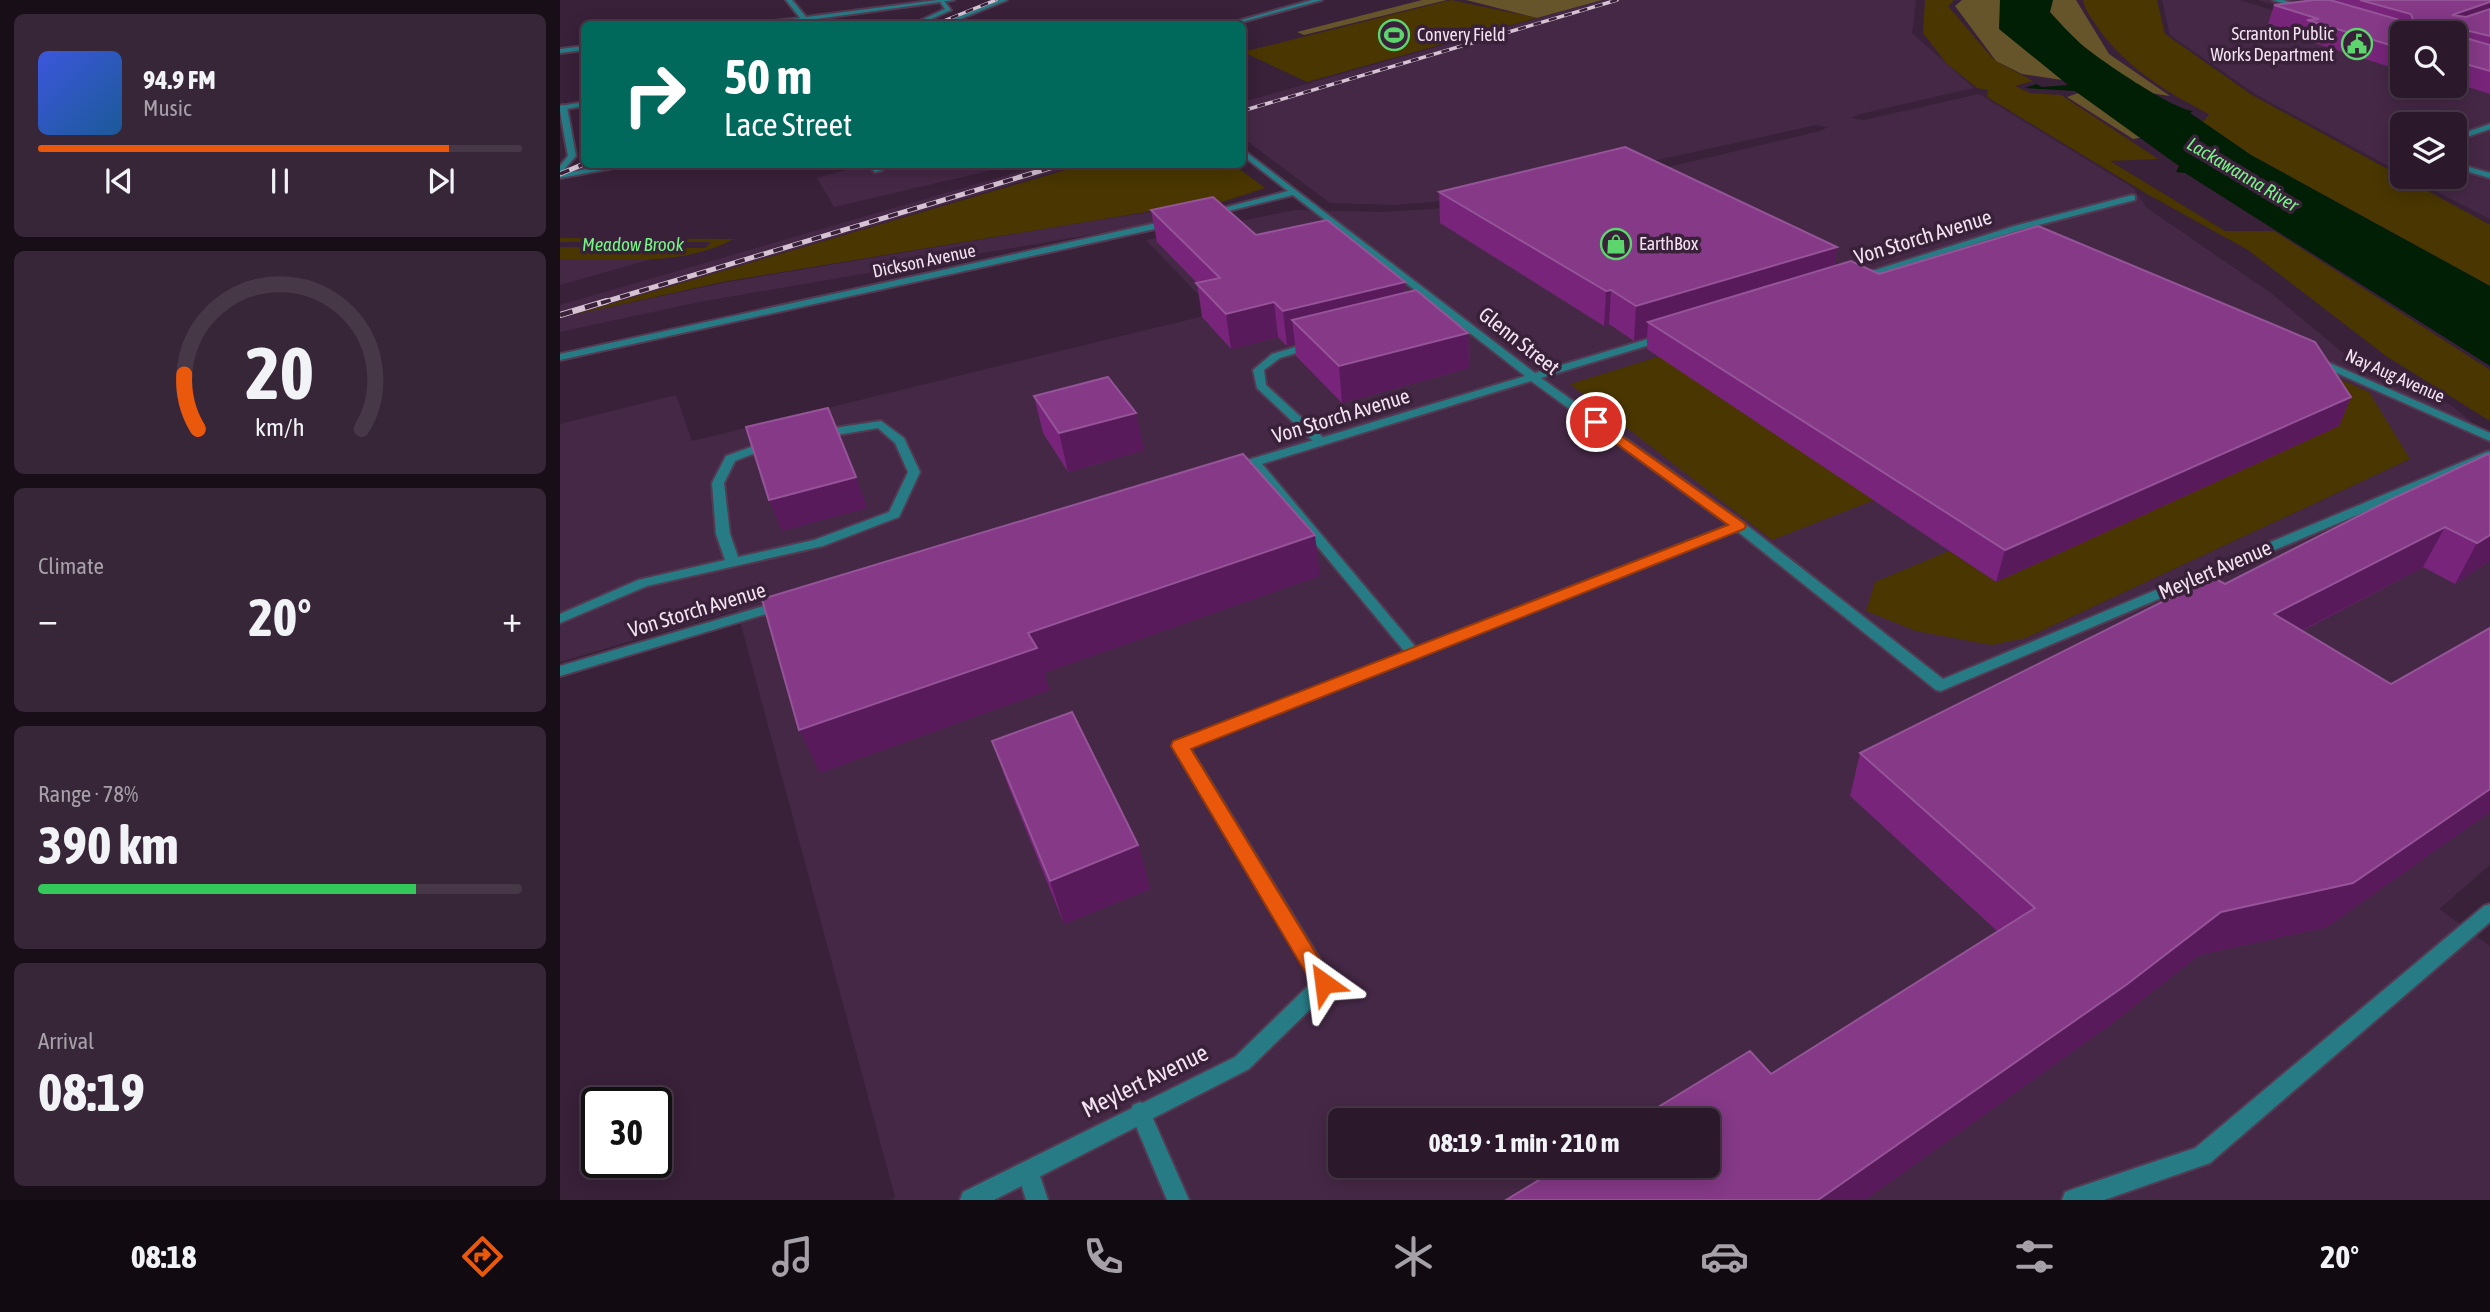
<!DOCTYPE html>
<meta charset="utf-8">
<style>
body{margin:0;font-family:"Asap Condensed",sans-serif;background:#372637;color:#f1f3f6;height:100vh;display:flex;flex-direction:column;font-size:26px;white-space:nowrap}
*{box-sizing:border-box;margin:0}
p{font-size:23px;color:#a6a0a9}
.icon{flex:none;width:38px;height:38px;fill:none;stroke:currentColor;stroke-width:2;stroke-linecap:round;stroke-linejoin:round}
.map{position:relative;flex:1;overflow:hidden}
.drawer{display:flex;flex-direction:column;gap:14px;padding:14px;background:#180e18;width:560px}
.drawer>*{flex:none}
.top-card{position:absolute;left:21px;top:21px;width:665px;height:147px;border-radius:10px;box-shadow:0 4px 18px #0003,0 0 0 2px #473847;background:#00695c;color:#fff;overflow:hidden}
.fabs{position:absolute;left:1830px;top:21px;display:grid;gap:14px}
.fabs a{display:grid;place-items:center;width:77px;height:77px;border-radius:10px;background:#2b192b;box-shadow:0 4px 18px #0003,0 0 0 2px #473847;font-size:35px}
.speed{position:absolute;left:21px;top:1087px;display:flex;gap:14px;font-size:35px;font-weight:700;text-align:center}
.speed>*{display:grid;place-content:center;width:91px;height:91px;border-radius:50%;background:#2b192b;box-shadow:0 4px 18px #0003,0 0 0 2px #473847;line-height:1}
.speed .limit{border:4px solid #111;border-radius:10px;background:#fff;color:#111}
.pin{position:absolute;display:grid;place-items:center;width:60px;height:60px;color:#fff;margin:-30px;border:4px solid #fff;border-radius:50%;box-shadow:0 2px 7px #0007}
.me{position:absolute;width:77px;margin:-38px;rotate:329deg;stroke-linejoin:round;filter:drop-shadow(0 0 5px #0008)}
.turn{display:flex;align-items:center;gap:24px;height:147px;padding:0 28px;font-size:32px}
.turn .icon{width:91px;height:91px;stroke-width:2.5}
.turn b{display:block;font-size:49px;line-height:60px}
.big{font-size:52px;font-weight:700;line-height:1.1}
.drawer .card{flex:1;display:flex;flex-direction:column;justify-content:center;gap:10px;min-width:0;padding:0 24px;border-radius:10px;background:#372637}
.drawer .dial{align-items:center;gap:0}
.dial svg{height:182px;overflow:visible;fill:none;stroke:#473847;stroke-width:7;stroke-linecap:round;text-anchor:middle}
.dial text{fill:#f1f3f6;stroke:none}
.song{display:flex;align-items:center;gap:21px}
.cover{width:84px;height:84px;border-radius:10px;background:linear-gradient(135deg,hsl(230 70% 55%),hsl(210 70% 35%))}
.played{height:7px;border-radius:4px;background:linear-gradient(90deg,#ea580c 85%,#473847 85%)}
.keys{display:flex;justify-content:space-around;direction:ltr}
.heat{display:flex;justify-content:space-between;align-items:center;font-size:38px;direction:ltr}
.charge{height:10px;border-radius:5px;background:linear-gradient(90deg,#34c759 78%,#473847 0)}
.trip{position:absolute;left:768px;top:1108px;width:392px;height:70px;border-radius:10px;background:#2b192b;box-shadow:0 4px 18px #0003,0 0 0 2px #473847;font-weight:700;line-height:70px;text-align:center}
.tabs{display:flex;height:112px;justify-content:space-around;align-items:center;background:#110a11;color:#a6a0a9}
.tabs .icon{width:49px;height:49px}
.tabs .current{color:#ea580c}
.tabs b{font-size:32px;color:#f1f3f6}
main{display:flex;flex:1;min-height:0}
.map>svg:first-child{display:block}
.built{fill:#452846;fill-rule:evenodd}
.green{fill:#493601}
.forest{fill:#66542a}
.water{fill:#001f04}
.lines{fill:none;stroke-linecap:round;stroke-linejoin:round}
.service-casing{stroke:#533c53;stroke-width:4}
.minor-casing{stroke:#533c53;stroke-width:4}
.service{fill:#277b85;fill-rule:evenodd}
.minor{fill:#277b85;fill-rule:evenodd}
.rail-far2-casing{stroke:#d5c3d4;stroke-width:3.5}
.rail-far1-casing{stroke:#d5c3d4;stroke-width:5}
.rail-casing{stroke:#d5c3d4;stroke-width:6}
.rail-far2{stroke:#392139;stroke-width:2.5;stroke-dasharray:8;stroke-linecap:butt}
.rail-far1{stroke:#392139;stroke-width:3.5;stroke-dasharray:10;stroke-linecap:butt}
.rail{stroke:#392139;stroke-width:4.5;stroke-dasharray:13;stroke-linecap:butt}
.wall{fill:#77247a}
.shaded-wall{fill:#591a5b}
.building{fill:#853987;stroke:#965498;stroke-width:2}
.route{fill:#ea580c;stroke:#983908;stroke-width:2}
.labels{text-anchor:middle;stroke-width:7;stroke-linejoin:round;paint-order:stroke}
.far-poi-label{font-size:18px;fill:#f3e3f2;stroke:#392139;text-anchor:start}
.far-street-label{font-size:18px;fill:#f3e3f2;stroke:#392139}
.far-water-label{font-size:19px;font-style:italic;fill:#74f585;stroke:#392139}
.street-label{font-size:21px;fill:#f3e3f2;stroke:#392139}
.near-street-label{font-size:24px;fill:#f3e3f2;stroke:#392139}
</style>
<main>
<section class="drawer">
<div class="card">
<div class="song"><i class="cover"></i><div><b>94.9 FM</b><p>Music</p></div></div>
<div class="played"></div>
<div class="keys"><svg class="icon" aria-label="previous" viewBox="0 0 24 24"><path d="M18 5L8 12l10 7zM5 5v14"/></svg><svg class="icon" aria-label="pause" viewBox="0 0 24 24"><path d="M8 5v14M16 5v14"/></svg><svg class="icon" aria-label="next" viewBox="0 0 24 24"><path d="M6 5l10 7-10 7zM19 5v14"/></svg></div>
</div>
<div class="card dial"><svg viewBox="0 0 100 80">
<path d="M14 69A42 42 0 1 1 86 69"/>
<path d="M14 69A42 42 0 0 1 8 45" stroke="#ea580c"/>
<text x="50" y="56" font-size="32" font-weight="700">20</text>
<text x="50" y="72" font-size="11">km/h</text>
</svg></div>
<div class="card"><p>Climate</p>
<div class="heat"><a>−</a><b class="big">20°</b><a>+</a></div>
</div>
<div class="card"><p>Range · 78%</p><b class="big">390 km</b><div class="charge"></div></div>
<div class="card"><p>Arrival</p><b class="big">08:19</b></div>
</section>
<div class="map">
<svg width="1930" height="1200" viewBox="0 0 1930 1200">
<rect width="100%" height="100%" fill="#392139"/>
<path class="built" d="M1042,0H1356L1352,33L1414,88L1300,114L1291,118L1304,120L1419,94L1573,188L1587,208L1711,293L1782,352L1892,406L1930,438V865L1879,909L1930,946V1200H331L335,1197L177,610L0,662V424L116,395L132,441L656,313L586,240L735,210L820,212L873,209L928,202L1100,169L1260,131L1268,127L1256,125L1061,168L872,202L835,205L770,203L683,138V102ZM1282,300L1109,364L1011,384ZM1850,459L1466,638L1389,551L1436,582ZM780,1120H1148V1166H780Z
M1602,0H1680L1741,19H1761L1697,0H1930L1895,33H1843V86H1895V71L1930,74V219L1848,177H1895V124H1843V174L1695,94L1610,35Z
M304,165H454L274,207L257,178Z
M482,165H517L21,313L168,282L531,221L605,210L642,209L569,228L139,302L0,332V305Z
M0,259H92L0,285Z"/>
<path class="green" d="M891,0L977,18L747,82L683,52Z
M1365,0H1394L1388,6L1434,60L1473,81L1455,86L1470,93L1501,95L1598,159L1550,161L1665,231H1714L1930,370V421L1826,356L1688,250L1587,194L1427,97L1428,90L1417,88L1386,63L1363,33Z
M1523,0H1597L1605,34L1692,95L1930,225V286L1691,155L1643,122L1649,114C1604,91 1559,63 1532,19C1528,13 1524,7 1523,0Z
M522,165H674L705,188L644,208L604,209L167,281L13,315Z
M0,238L174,239C121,267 58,259 0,259V247L145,248L151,242H0Z
M1478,246L1809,392L1850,459L1466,638L1431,645L1356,631L1306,611L1315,582L1389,551L1436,582Z
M1282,300L1314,500L1212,540L1010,384Z"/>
<path class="forest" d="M862,0H887L744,35L737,32Z
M906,0H1042L977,18Z
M1402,0H1516L1549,54L1610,96L1462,74L1436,61L1395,6Z
M1518,93L1590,136L1573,139L1507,97Z"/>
<path class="water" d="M1440,0H1493L1490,12C1500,23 1510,34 1521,44C1538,59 1612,109 1633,111L1630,113L1691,155L1930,286V366L1625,173L1616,172L1619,166L1515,91L1465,88L1476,84L1482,87L1508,85L1439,29Z"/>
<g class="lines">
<g class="service-casing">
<path id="service" d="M379,0H383L391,10L360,24H353L385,9Z
M439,0H447L388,24H381Z
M3,105L7,107L16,156L0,174V166L8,156L0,111V106Z
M307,164H316L322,170L315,172Z
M752,342L756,343V347L720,358L704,370L706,385L765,439L767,442L761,446L757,445L697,388L693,370L712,354Z
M321,421L344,438L360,472L339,517L263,546L87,586L0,623V614L78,580L165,560L156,534L152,483L166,456L205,442L209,441L215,445L175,461L164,483L170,534L178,557L254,540L329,512L348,472L335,443L318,428L260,438L254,434L260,430Z
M694,458L698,459L859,651L861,654L859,657H849L690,465L688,462Z
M1930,904V922L1650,1163L1544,1200H1502L1505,1192L1513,1189L1635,1148L1924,906Z
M580,1102L587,1105L629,1200H607L570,1112L573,1105Z
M468,1161L476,1164L488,1200H466L457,1171L460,1164Z"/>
</g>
<g class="minor-casing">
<path id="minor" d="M226,0H232L246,17L378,0H394L249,20L251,23L249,24L243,21L203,24L206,22L240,18Z
M752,0H762L675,24H667Z
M1713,0H1723L1748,8L1745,10Z
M24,46V50L0,53V49Z
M24,102V106L0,110V106Z
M1930,124V129L1895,141V136Z
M682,149L975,373L1101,335H1109V339L981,378L1184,523L1383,679L1926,452L1930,451V459L1381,691L1376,690L1177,531L630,748L771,977L774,983L771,989L689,1069L434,1200H400L403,1192L675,1057L753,981L612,746L614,742L1169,525L971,381L679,471H671L669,468L671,465L965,376L733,195L648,216V212L728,191L682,155Z
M1895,163L1930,173V178L1895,168Z
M54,164H75L0,178V174Z
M1572,195L1575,196V200L1460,230L1301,279L1293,277L1454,226Z
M610,220L614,223L613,225L0,360V354Z
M1756,357L1930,433V441L1752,362V358Z
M224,600L229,601L231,604L229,607L0,676V666Z"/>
</g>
<use href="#service" class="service"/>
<use href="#minor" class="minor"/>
<g class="rail-far2-casing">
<path id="rail-far2" d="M376,24L436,0
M682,111L1057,0"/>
</g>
<g class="rail-far1-casing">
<path id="rail-far1" d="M0,174L24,164
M41,303L503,164"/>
</g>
<g class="rail-casing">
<path id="rail" d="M0,315L47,301"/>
</g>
<use href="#rail-far2" class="rail-far2"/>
<use href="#rail-far1" class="rail-far1"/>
<use href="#rail" class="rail"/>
</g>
<path class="wall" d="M1741,0H1930V94L1895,83V33H1843V71L1741,39L1742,34L1708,24L1714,5L1745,1Z
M879,192L1277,247L1274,266L1319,274L1791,397L1779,426L1436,582L1087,349V337L1074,341L1049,324L1044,326L880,223Z
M591,210L696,235L845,282L846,293L908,333L909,368L782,403L736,356L735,344L727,346L718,337L671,349L642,317L637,283L597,242Z
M474,396L584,450L508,472L483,433Z
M1930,455V560L1895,584L1863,567L1742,631L1767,927L1639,955L1546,1028L1211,1074L1437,931L1290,796L1300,753L1665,584Z
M432,741L578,845L590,889L504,924L447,783Z"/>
<path class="shaded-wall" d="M1930,2V17L1884,33L1892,15Z
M1277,247L1272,280L1088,322L1087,337L1074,341L1076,306Z
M845,282L847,316L732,320L735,344L727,346L723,311Z
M1051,290L1049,324L1044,326L1046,291Z
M714,302L718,337L671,349L666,314Z
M908,333L909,368L782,403L779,366Z
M1791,397L1779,426L1436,582L1445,550Z
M576,413L584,450L508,472L499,433Z
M296,477L307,508L222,531L209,500Z
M1885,527L1863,567L1695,655L1714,614Z
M755,535L760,576L484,673L490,690L260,773L239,730L468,633Z
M1930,535V560L1895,584L1917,543Z
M1930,789V812L1767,927L1639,955L1546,1028L1305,1200H1258L1661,912Z
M578,845L590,889L504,924L490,881Z"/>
<path class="building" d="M1754,0H1770L1850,23L1853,20L1851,14L1800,0H1930V2L1892,15L1906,17L1930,9V36L1901,29L1902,37L1930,45V71L1895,61V33H1843V49L1747,20L1759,19L1714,5Z
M1065,147L1277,247L1076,306L1051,290L1046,291L879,192Z
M653,197L696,235L767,220L845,282L723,311L714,302L666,314L636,283L660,278L591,210Z
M1478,226L1755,342L1791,397L1445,550L1088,322L1291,261L1319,274Z
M856,290L908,333L779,366L732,320Z
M548,377L576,413L499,433L474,396Z
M268,408L296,477L209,500L186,427Z
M683,454L755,535L468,633L477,648L239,730L202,599Z
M1928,454L1930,455V535L1917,543L1885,527L1714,614L1831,684L1930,628V789L1793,883L1661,912L1566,985L1258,1200H946L1002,1166H1148V1120H1077L1190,1051L1211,1074L1475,908L1300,753L1652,577L1665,584L1830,500Z
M512,712L578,845L490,881L432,741Z"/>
<path class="route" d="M1036,418L1184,523L1186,526L1184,529L631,749L774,983L771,990L764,992L756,990L611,746L613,741L1168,525L1031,425L1029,422Z"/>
<defs>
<g id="stadium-ring" transform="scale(1.575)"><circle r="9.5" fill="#392139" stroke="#5cd56d" stroke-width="1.5"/><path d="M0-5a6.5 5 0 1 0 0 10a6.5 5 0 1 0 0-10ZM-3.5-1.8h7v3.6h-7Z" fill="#5cd56d"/></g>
<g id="civic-ring" transform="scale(1.575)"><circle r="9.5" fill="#392139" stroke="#5cd56d" stroke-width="1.5"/><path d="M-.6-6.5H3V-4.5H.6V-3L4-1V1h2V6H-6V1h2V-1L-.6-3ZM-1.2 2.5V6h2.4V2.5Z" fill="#5cd56d"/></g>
<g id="shop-ring" transform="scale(1.575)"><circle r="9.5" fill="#392139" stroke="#5cd56d" stroke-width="1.5"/><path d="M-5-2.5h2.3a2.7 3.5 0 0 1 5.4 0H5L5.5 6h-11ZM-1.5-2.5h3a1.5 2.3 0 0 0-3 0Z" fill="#5cd56d"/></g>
</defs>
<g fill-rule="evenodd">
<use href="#stadium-ring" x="834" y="35"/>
<use href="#civic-ring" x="1797" y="44"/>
<use href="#shop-ring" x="1056" y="244"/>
</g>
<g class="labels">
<g class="far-poi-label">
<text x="1774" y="40" text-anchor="end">Scranton Public<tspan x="1774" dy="21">Works Department</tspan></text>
<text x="857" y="41">Convery Field</text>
<text x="1079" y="250">EarthBox</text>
</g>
<g class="far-street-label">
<text transform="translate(364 261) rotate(-12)" y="6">Dickson Avenue</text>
<text transform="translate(1835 376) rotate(24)" y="6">Nay Aug Avenue</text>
</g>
<g class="far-water-label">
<text transform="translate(1683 174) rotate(31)" y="7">Lackawanna River</text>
<text x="73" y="251">Meadow Brook</text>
</g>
<g class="street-label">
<text transform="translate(1363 237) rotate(-17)" y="7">Von Storch Avenue</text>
<text transform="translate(959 341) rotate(38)" y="7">Glenn Street</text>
<text transform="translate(781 416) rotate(-17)" y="7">Von Storch Avenue</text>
<text transform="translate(1655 570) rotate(-23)" y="7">Meylert Avenue</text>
<text transform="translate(137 610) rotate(-17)" y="7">Von Storch Avenue</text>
</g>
<g class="near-street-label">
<text transform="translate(585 1081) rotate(-26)" y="8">Meylert Avenue</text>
</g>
</g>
</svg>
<div class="fabs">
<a><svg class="icon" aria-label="search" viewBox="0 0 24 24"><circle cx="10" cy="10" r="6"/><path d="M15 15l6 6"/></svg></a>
<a><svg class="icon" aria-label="layers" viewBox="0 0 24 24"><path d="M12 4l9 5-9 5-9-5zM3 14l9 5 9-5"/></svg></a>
</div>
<div class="speed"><div class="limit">30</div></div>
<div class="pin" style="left:1036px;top:422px;background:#d93025"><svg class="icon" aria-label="arrive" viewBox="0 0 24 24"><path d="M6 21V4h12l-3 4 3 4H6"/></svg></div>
<svg class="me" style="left:764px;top:983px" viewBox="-20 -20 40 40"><path d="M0-17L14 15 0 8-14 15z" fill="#ea580c" stroke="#fff" stroke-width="4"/></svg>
<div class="trip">08:19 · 1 min · 210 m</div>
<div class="top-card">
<div class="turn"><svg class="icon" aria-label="right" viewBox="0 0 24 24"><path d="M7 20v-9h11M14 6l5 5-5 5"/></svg><div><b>50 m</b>Lace Street</div></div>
</div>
</div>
</main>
<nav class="tabs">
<b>08:18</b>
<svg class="icon current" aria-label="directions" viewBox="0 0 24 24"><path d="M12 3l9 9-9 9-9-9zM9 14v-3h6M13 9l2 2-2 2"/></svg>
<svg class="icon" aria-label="music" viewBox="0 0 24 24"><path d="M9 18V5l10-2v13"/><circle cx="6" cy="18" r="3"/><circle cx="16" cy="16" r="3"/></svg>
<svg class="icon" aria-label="phone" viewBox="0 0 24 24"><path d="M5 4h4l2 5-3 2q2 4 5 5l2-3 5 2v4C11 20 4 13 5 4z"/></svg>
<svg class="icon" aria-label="climate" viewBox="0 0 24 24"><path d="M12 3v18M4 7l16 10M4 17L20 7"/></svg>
<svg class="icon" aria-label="car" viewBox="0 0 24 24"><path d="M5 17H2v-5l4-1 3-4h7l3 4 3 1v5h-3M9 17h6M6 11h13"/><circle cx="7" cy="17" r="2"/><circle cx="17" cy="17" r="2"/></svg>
<svg class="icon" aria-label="filters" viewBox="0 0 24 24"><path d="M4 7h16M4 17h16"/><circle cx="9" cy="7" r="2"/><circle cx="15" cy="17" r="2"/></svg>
<b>20°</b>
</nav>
